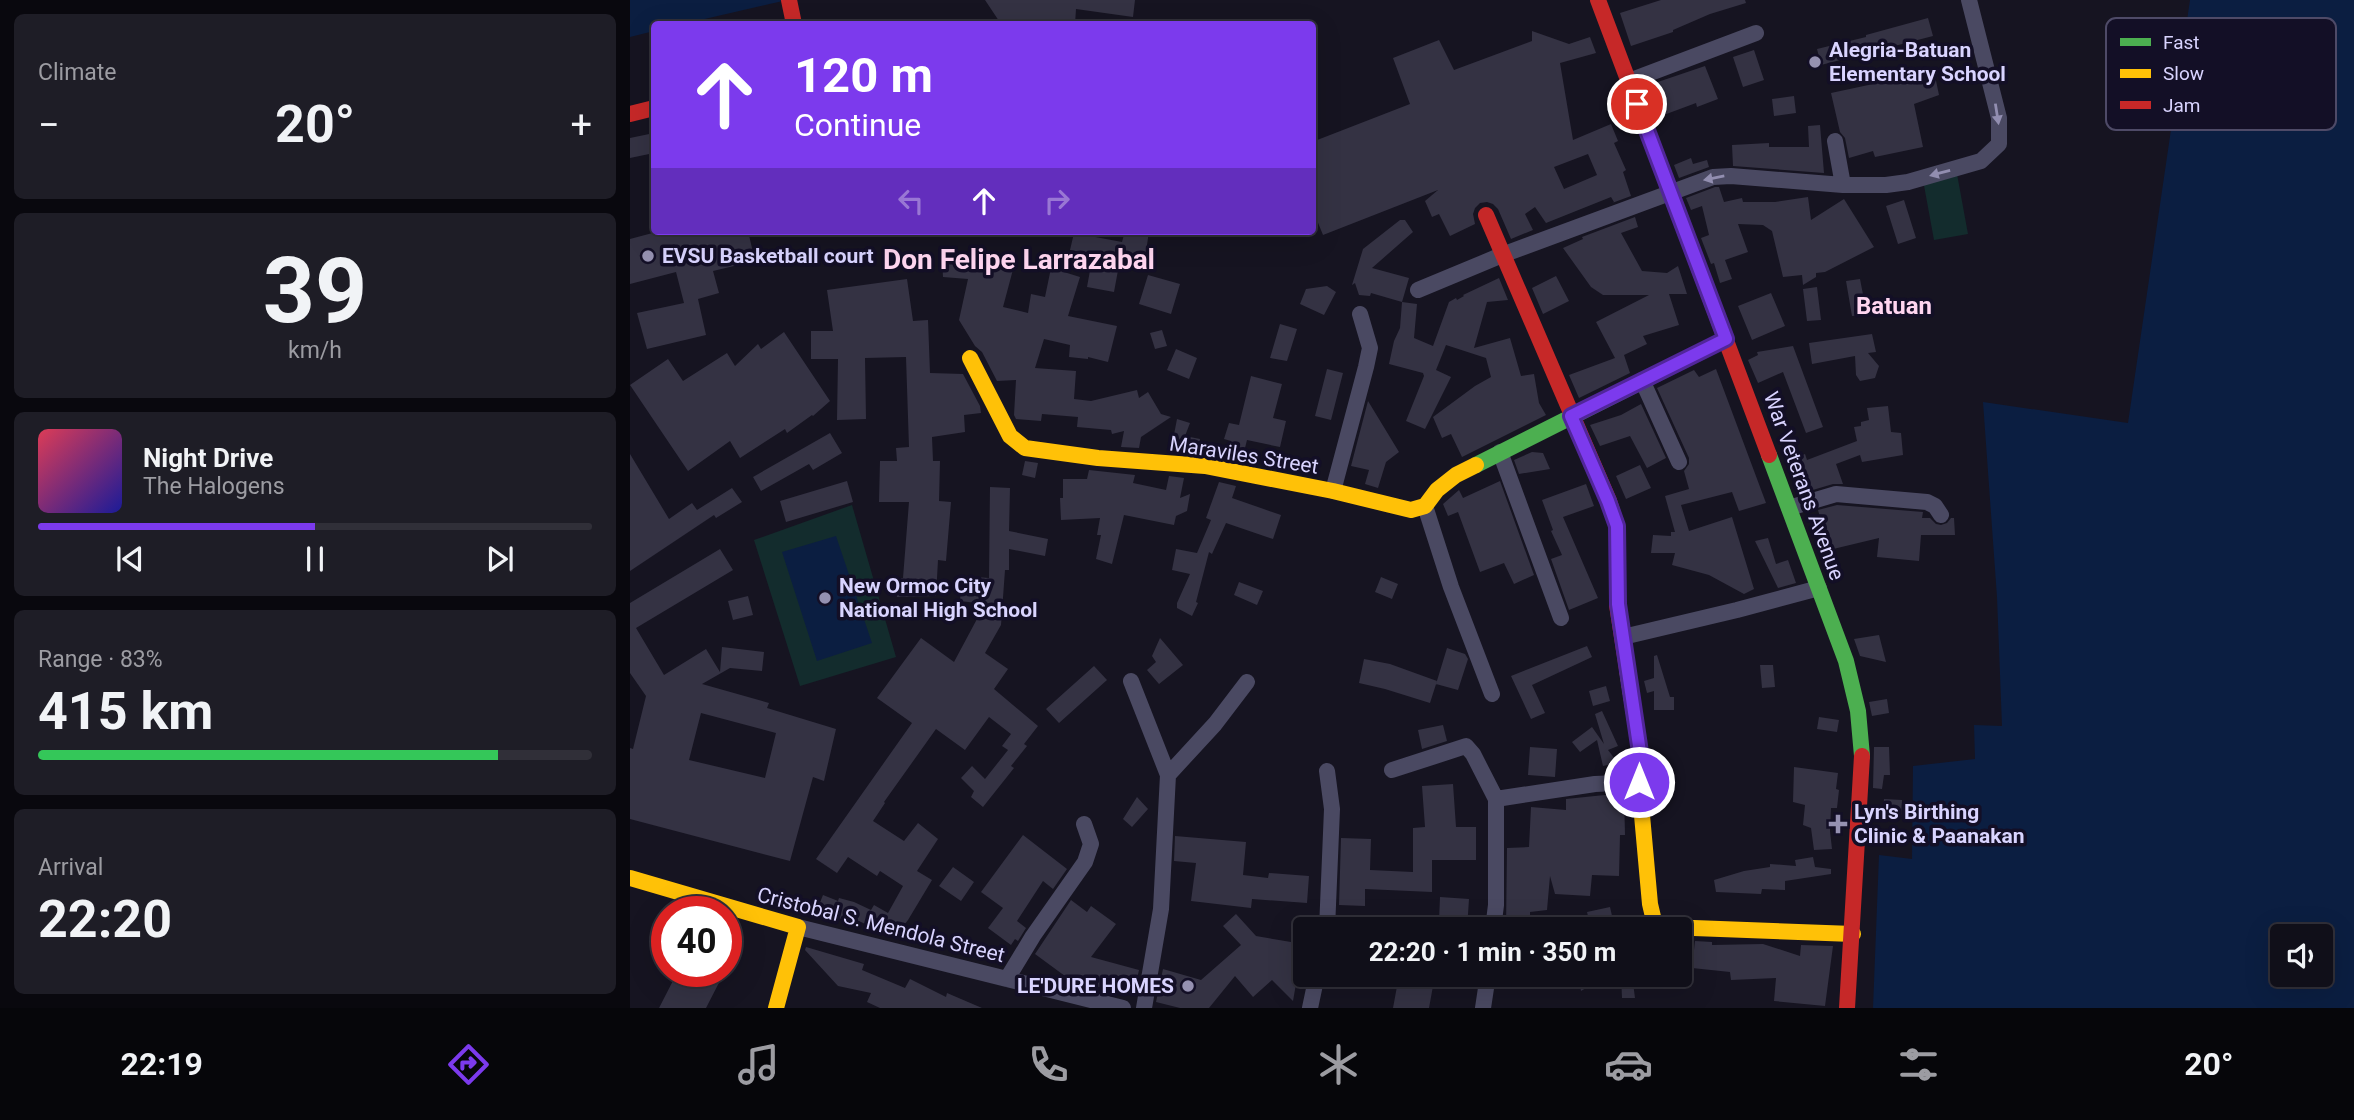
<!DOCTYPE html>
<meta charset="utf-8">
<style>
body{margin:0;font-family:Roboto,sans-serif;background:#1e1d26;color:#f1f3f6;height:100vh;display:flex;flex-direction:column;font-size:26px;white-space:nowrap}
*{box-sizing:border-box;margin:0}
p{font-size:23px;color:#9c9ca2}
.icon{flex:none;width:38px;height:38px;fill:none;stroke:currentColor;stroke-width:2;stroke-linecap:round;stroke-linejoin:round}
.map{position:relative;flex:1;overflow:hidden}
.panel{display:flex;flex-direction:column;gap:14px;padding:14px;background:#09080e;width:630px}
.panel>*{flex:none}
.hud{position:absolute;left:21px;top:21px;width:665px;height:214px;border-radius:7px;box-shadow:0 7px 28px #0002,0 0 0 2px #302f38;background:#7c3aed;color:#fff;overflow:hidden}
.fabs{position:absolute;left:1640px;top:924px;display:grid;gap:14px}
.fabs a{display:grid;place-items:center;width:63px;height:63px;border-radius:7px;background:#100f19;box-shadow:0 7px 28px #0002,0 0 0 2px #302f38;font-size:35px}
.speed{position:absolute;left:21px;top:896px;display:flex;gap:14px;font-size:35px;font-weight:700;text-align:center}
.speed>*{display:grid;place-content:center;width:91px;height:91px;border-radius:50%;background:#100f19;box-shadow:0 7px 28px #0002,0 0 0 2px #302f38;line-height:1}
.speed .limit{border:10px solid #d22;background:#fff;color:#111}
.pin{position:absolute;display:grid;place-items:center;width:60px;height:60px;color:#fff;margin:-30px;border:4px solid #fff;border-radius:50%;box-shadow:0 2px 7px #0007}
.me{position:absolute;width:77px;margin:-38px;rotate:0deg;stroke-linejoin:round;filter:drop-shadow(0 0 5px #0008)}
.turn{display:flex;align-items:center;gap:24px;height:147px;padding:0 28px;font-size:32px}
.turn .icon{width:91px;height:91px;stroke-width:2.5}
.turn b{display:block;font-size:49px;line-height:60px}
.lanes{display:flex;align-items:center;height:66px;padding:0 28px;background:#0003;justify-content:center;gap:35px;direction:ltr}
.lanes .off{opacity:.35}
.big{font-size:52px;font-weight:700;line-height:1.1}
.panel .tile{flex:1;display:flex;flex-direction:column;justify-content:center;gap:10px;min-width:0;padding:0 24px;border-radius:10px;background:#1e1d26}
.panel .dial{align-items:center;gap:0}
.dial b{font-size:91px;line-height:1}
.song{display:flex;align-items:center;gap:21px}
.cover{width:84px;height:84px;border-radius:10px;background:linear-gradient(135deg,hsl(350 70% 55%),hsl(240 70% 35%))}
.played{height:7px;border-radius:4px;background:linear-gradient(90deg,#7c3aed 50%,#302f38 50%)}
.keys{display:flex;justify-content:space-around;direction:ltr}
.heat{display:flex;justify-content:space-between;align-items:center;font-size:38px;direction:ltr}
.charge{height:10px;border-radius:5px;background:linear-gradient(90deg,#34c759 83%,#302f38 0)}
.trip{position:absolute;left:663px;top:917px;width:399px;height:70px;border-radius:7px;background:#100f19;box-shadow:0 7px 28px #0002,0 0 0 2px #302f38;font-weight:700;line-height:70px;text-align:center}
.menu{display:flex;height:112px;justify-content:space-around;align-items:center;background:#06060a;color:#9c9ca2}
.menu .icon{width:49px;height:49px}
.menu .on{color:#7c3aed}
.menu b{font-size:32px;color:#f1f3f6}
main{display:flex;flex:1;min-height:0}
.map>svg:first-child{display:block}
.green{fill:#132c2d}
.water{fill:#0b1e41;fill-rule:evenodd}
.building{fill:#343243;fill-rule:evenodd}
.lines{fill:none;stroke-linecap:round;stroke-linejoin:round}
.street{stroke:#4a4962;stroke-width:16}
.fast{stroke:#4caf50;stroke-width:16}
.slow{stroke:#ffc107;stroke-width:16}
.jam{stroke:#c62828;stroke-width:16}
.oneway{fill:#928eb0}
.route-casing{stroke:#51269a;stroke-width:18}
.route{stroke:#7c3aed;stroke-width:12}
.poi-dot{fill:#9591b1;stroke:#130f26;stroke-width:2.5}
.labels{text-anchor:middle;stroke-width:7;stroke-linejoin:round;paint-order:stroke}
.poi-label{font-size:21px;font-weight:bold;fill:#d9d4ff;stroke:#130f26;text-anchor:start}
.street-label{font-size:21px;fill:#d9d4ff;stroke:#130f26}
.quarter-label{font-size:24px;font-weight:bold;fill:#ffd6f0;stroke:#130f26}
.district-label{font-size:28px;font-weight:bold;fill:#ffd6f0;stroke:#130f26}
.key{fill:#130f26;stroke:#4e4a67;stroke-width:2}
.key-label{font-size:19px;fill:#d9d4ff}
</style>
<main>
<section class="panel">
<div class="tile"><p>Climate</p>
<div class="heat"><a>−</a><b class="big">20°</b><a>+</a></div>
</div>
<div class="tile dial"><b>39</b><p>km/h</p></div>
<div class="tile">
<div class="song"><i class="cover"></i><div><b>Night Drive</b><p>The Halogens</p></div></div>
<div class="played"></div>
<div class="keys"><svg class="icon" aria-label="previous" viewBox="0 0 24 24"><path d="M18 5L8 12l10 7zM5 5v14"/></svg><svg class="icon" aria-label="pause" viewBox="0 0 24 24"><path d="M8 5v14M16 5v14"/></svg><svg class="icon" aria-label="next" viewBox="0 0 24 24"><path d="M6 5l10 7-10 7zM19 5v14"/></svg></div>
</div>
<div class="tile"><p>Range · 83%</p><b class="big">415 km</b><div class="charge"></div></div>
<div class="tile"><p>Arrival</p><b class="big">22:20</b></div>
</section>
<div class="map">
<svg width="1724" height="1008" viewBox="0 0 1724 1008">
<rect width="100%" height="100%" fill="#161421"/>
<path class="green" d="M1327,174L1338,234L1304,240L1293,180Z
M222,505L266,657L170,686L124,540Z"/>
<path class="water" d="M0,0H157L53,24H24V31L0,37Z
M1560,0H1724V1008H1243L1249,855L1282,859L1283,766L1345,759L1344,725L1372,726L1367,597L1353,402L1498,423ZM1652,936H1690V975H1652Z
M206,536L242,643L187,661L152,552Z"/>
<path class="building" d="M355,0H505L503,17L446,9L445,24H371Z
M1031,0H1115L1116,3L1080,14L1043,30V32L1001,46L990,13Z
M1298,18L1303,36L1191,65L1187,49L1236,37V35Z
M902,31L939,44L960,37L966,53L930,63L943,140L981,124L988,141L984,143L996,170L993,172L1001,196L982,203L984,202L981,197L916,223L905,207L895,214L903,230L881,239L868,209L863,204L857,202L850,203L845,208L843,214L845,224L820,236L809,214L802,217L795,201L808,190L693,235L682,208V142L780,104L763,58L809,40L824,70L902,41ZM958,154L967,175L934,189L924,167Z
M1124,50L1134,80L1113,87L1103,57Z
M1075,66L1088,99L1067,107L1066,103L1031,116L1019,85Z
M1304,71L1309,95L1284,104L1293,147L1245,157L1243,151L1219,158L1215,138L1210,132L1201,93Z
M1164,96L1166,113L1144,116L1142,99Z
M1190,125L1194,173L1103,166L1102,145L1139,143V147H1179L1178,126Z
M24,133V153L0,158V138Z
M1061,158L1063,164L1077,160L1079,167L1049,178L1044,165Z
M1085,187H1089L1094,202L1112,198L1113,202H1145L1178,197L1181,220L1214,199L1244,247L1195,272L1186,273V277L1173,285L1172,275L1153,277L1142,231L1133,225L1108,224L1118,252L1095,260L1102,279L1090,283L1084,263L1081,264L1071,238L1079,235L1072,206L1061,210L1056,198Z
M1274,200L1286,238L1268,244L1256,206Z
M1005,217L1008,227L991,233L1012,271L1037,273L1048,266L1057,294H1039L1049,325L1013,336L1017,344L994,355L1000,373L949,398L939,375L985,358L966,322L1019,295H973L961,287L933,248L953,239L952,237Z
M770,220H775L783,232L742,268L779,278L772,302L741,293L740,296L729,295L725,283L722,285L733,249Z
M30,231H118L125,261L83,271L89,293L68,299L76,335L17,349L7,313L54,303L46,272L0,284V239Z
M495,231H519L515,259L491,254L484,292L457,287L463,254L440,250L444,233L492,242Z
M312,259L385,262L373,307L398,313L401,294L415,297L421,268L450,277L438,316L487,326L478,362L458,357V359L439,357L440,345L414,339L405,368L446,371L444,399L461,401L507,390L509,398L518,392L531,414L541,417L511,437L509,448L491,447L494,431L482,434L481,430L447,427L448,417L412,414L411,421L386,419L384,415L386,380L367,381L352,352L345,346L329,320L338,279L313,277Z
M518,275L550,284L541,314L509,304Z
M926,276L939,301L913,314L902,288Z
M869,278L878,300L857,302L844,348L880,338L891,376L904,374L909,403L916,415L832,457L821,434L812,438L803,417L845,386L861,377L856,358L816,345L806,370L821,377L795,429L776,421L794,376L793,373L759,364L764,341L770,328L772,302L787,304L784,338L803,346L819,302L826,298L827,300L834,296L833,295Z
M277,279L283,321L298,320L300,373L333,374L350,406L351,413L334,415L335,432L302,437L303,461H310L309,501L321,502L316,561L308,560L306,596L267,597L264,579L273,578L279,502H249L250,461H267L266,448L279,447L276,357L235,358L236,419L207,420L208,359H181V331H203L197,290Z
M1230,279L1237,315L1222,316L1216,281Z
M697,286L706,292L694,315L670,304L676,289Z
M1187,287L1191,320L1177,321L1173,289Z
M1141,293L1155,326L1122,340L1108,306Z
M650,324L667,329L657,361L640,358Z
M532,330L537,346L525,349L520,333Z
M154,332L200,401L183,416L182,415L157,433L155,429L110,458L100,441L58,471L0,385L38,359L53,381L97,353L105,366L128,344L131,349Z
M1242,334L1246,352L1238,353L1249,366L1245,378L1230,381L1226,375L1225,356L1182,364L1179,343Z
M1163,346L1193,427L1176,433L1153,372L1128,383L1118,360L1128,355L1127,352Z
M546,349L567,358L559,379L537,370Z
M697,369L713,373L701,420L685,416Z
M1086,369L1136,503L1109,511L1102,492L1051,505L1059,531L1102,517L1124,589L1114,594L1079,575L1042,565L1045,553H1021L1023,535L1041,536V532H1045L1035,496L1059,489L1054,471L1059,464V458L1027,388L1064,370L1069,377Z
M621,376L652,384L643,418L656,421L650,447L617,440L612,460L597,457L601,441L594,439L599,423L609,425Z
M738,401L769,452L756,462L748,488L735,484L739,470L721,466Z
M1011,404L1036,458L1017,468L1000,436L970,446L960,425L991,415Z
M1258,406L1261,432L1271,433L1273,455L1232,462L1230,455L1206,464L1213,484H1203L1176,492L1170,475L1167,476L1161,460L1175,454L1177,460L1227,441L1224,427L1231,426V422L1239,420L1237,408Z
M547,419L560,423L555,436L570,439L568,452L541,450Z
M200,433L212,453L183,470L179,464L131,491L123,477Z
M902,452L913,453L920,469L889,474L884,460Z
M0,454L39,519L62,503L67,510L102,488L112,502L86,518L84,515L0,571Z
M395,461L408,463L405,478L392,475Z
M1010,465L1021,488L996,499L986,476Z
M459,470L505,475L503,483L536,490L539,476L554,478L550,498L560,494L557,511L546,516L544,525L494,515L482,564L466,559L471,535H467L470,518L431,520L430,498H433V479H457Z
M217,481L223,502L156,522L150,501Z
M870,481L904,575L884,584L874,563L850,572L828,512L818,516L813,504L829,490L833,498Z
M589,482L606,486L602,498L651,515L643,539L596,523L582,554L579,552L566,602L568,603L562,616L547,608V603L560,574L542,570L546,549L567,553L581,520L576,518Z
M956,484L964,506L933,517L968,598L939,610L921,559L932,555L921,531L923,530L912,500Z
M360,487L380,488L379,531L418,539L415,556L379,549V570H375L371,625L355,653L378,669L364,689L408,726L394,744L397,746L381,766L384,768L353,807L341,797L344,791L331,778L342,766L355,779L378,750L372,746L381,734L359,717L335,750L306,729L254,802L255,803L243,821L274,841L288,823L308,839L287,871L302,880L278,920L264,938L231,922L215,917L214,920L187,910L193,895L208,901L209,898L224,902L241,910L244,905L258,913L273,886L250,871L247,876L218,857L207,873L186,859L282,723L247,698L291,638L324,662L355,604L330,601L332,576L359,578Z
M1207,505L1293,512L1292,518H1300L1306,524L1311,525L1317,523L1321,518H1324L1325,535H1291L1289,561L1247,557L1249,538L1199,550L1188,510Z
M1138,538L1146,564L1158,560L1166,583L1148,588L1125,541Z
M90,549L103,570L6,628L34,675L76,649L90,672L92,647L134,652L132,671L100,668L72,684L139,703L137,708L206,729L194,781L183,777L160,861L0,819V748L3,749L16,696L0,673V603ZM71,713L146,733L135,778L59,760Z
M751,577L768,584L762,599L745,592Z
M609,582L633,591L627,605L604,595Z
M118,596L123,615L103,620L98,601Z
M1249,635L1256,662L1230,656L1224,639Z
M530,638L553,665L529,684L517,670L526,662L522,656Z
M957,646L962,657L902,685L915,713L901,719L881,676Z
M817,648L835,654L838,659L828,690L806,684Z
M1027,655L1040,697H1044V710H1024V691L1017,693L1014,681L1024,678V656Z
M734,659L760,664L807,681L800,703L755,689L729,683Z
M1130,665H1143L1145,687L1132,688Z
M464,666L477,680L429,723L416,709Z
M976,686L980,701L963,706L959,691Z
M1257,699L1259,713L1242,716L1239,702Z
M972,711L988,746L978,750L988,763L973,766L967,740L950,752L942,742L962,727L974,744L965,714Z
M1189,717L1209,720L1207,732L1187,729Z
M813,725L817,741L792,749L788,730Z
M900,747L927,749L925,777L898,775Z
M1244,747H1259L1260,775H1254L1252,789L1243,788Z
M1164,767L1208,773L1206,789L1209,790L1207,808H1201L1200,831L1202,849L1184,850L1181,828L1173,825L1175,805L1163,802Z
M823,784L826,827H846V860H802V892L735,889V906L709,905L711,838L741,839L740,870L783,872V828L795,827L792,786Z
M994,793L995,835H990L989,876L962,875L960,896L925,894L920,876L917,910L900,912V929H876L877,848L899,847L901,807L936,810V799Z
M507,797L518,809L502,827L493,819Z
M1254,799L1272,800L1271,818L1253,817Z
M393,835L437,869L423,889L413,881L387,921L396,928L388,941L385,939L381,945L358,928L373,908L351,892Z
M545,836L616,842L613,875L638,878L639,873L679,876L677,903L622,899L621,908L561,901L566,863L544,861Z
M1183,857L1185,867L1201,869V874L1155,881V890L1132,889L1131,894L1086,892L1084,880L1114,871L1140,867V864L1166,866L1165,860Z
M323,867L344,882L331,901L309,886Z
M810,897L839,899L837,929H812V921H809Z
M441,900L457,912L461,906L486,924L461,957L509,970L503,996L439,979L405,954Z
M980,907L985,929H961L957,912Z
M606,914L626,936L673,944L663,1001L642,980L623,997L605,976L579,1008H550L526,1002L533,969L571,980L611,945L593,926Z
M735,915L765,918L764,929H734Z
M96,931L112,940L96,970Z
M1065,941L1082,942V945L1133,944L1170,956L1171,945L1203,946L1195,1006L1144,1001L1146,978L1101,980L1100,972L1062,968Z
M176,947L234,964L232,970L275,988L280,979L316,997L317,993L352,1008H250L237,1002L241,993L208,986L175,950Z
M48,971H95L76,1008H29Z
M777,975H805L799,1008H763L768,981L775,983Z
M948,975H978L951,991Z
M991,975H1002L1005,998H992Z"/>
<g class="lines">
<path class="street" d="M999,81L1126,33
M1205,141L1213,185
M788,290L872,255L1083,177L1101,176L1213,185H1256L1278,182L1351,161L1369,144V118L1339,0
M1012,380L1049,462
M870,452L931,618
M703,491L736,367L740,348L730,314
M795,506L821,587L862,694
M1159,508L1206,494L1297,502L1305,506L1311,515
M993,637L1107,610L1189,588
M501,681L538,775
M762,770L836,746L843,754L866,799
M168,927L493,1008
M697,929L702,809L697,771
M863,929L866,905V799L965,784L1009,782
M377,979L403,936L455,862L461,844L454,824
M514,1008L531,909L538,775L585,724L617,682
M680,1008L687,975
M853,1008L858,975"/>
<path class="fast" d="M1139,455L1216,661L1228,711L1232,756
M846,465L1096,339"/>
<path class="slow" d="M340,358L380,436L395,448L468,458L575,466L703,491L781,510L795,506L807,490L826,475L846,465
M997,669L1011,759L1009,782L1020,904L1024,921L1037,927L1223,934
M0,878L168,927L146,1008"/>
<path class="jam" d="M159,0L164,24
M968,0L1139,455
M0,114L24,108
M856,215L979,501L987,526V605L997,669
M1217,1008L1232,756"/>
</g>
<defs><path id="oneway-solid" d="M-6-.8H1V-3.2L6.5 0L1 3.2V.8H-6Z" transform="scale(1.75)"/></defs>
<g class="oneway">
<use href="#oneway-solid" transform="translate(1367 114) rotate(81)"/>
<use href="#oneway-solid" transform="translate(1310 173) rotate(165)"/>
<use href="#oneway-solid" transform="translate(1084 178) rotate(169)"/>
</g>
<g class="lines">
<g class="route-casing">
<path id="route" d="M1007,104L1096,339L941,416L978,501L987,526L988,604L1011,759L1009,782"/>
</g>
<use href="#route" class="route"/>
</g>
<g class="poi-dot">
<circle cx="1185" cy="62" r="7"/>
<circle cx="18" cy="256" r="7"/>
<circle cx="195" cy="598" r="7"/>
<path d="M1204.5 813.5h7v7h7v7h-7v7h-7v-7h-7v-7h7z"/>
<circle cx="558" cy="986" r="7"/>
</g>
<g class="labels">
<g class="poi-label">
<text x="1199" y="57">Alegria-Batuan<tspan x="1199" dy="24">Elementary School</tspan></text>
<text x="32" y="263">EVSU Basketball court</text>
<text x="209" y="593">New Ormoc City<tspan x="209" dy="24">National High School</tspan></text>
<text x="1224" y="819">Lyn's Birthing<tspan x="1224" dy="24">Clinic &amp; Paanakan</tspan></text>
<text x="544" y="993" text-anchor="end">LE'DURE HOMES</text>
</g>
<g class="street-label">
<text transform="translate(614 455) rotate(9)" y="7">Maraviles Street</text>
<text transform="translate(1174 486) rotate(70)" y="7">War Veterans Avenue</text>
<text transform="translate(251 925) rotate(14)" y="7">Cristobal S. Mendola Street</text>
</g>
<g class="quarter-label">
<text x="1264" y="314">Batuan</text>
</g>
<g class="district-label">
<text x="389" y="269">Don Felipe Larrazabal</text>
</g>
</g>
<rect x="1476" y="18" width="230" height="112" rx="10" class="key"/>
<rect x="1490" y="38" width="31" height="8" fill="#4caf50"/>
<rect x="1490" y="69" width="31" height="9" fill="#ffc107"/>
<rect x="1490" y="101" width="31" height="8" fill="#c62828"/>
<g class="key-label">
<text x="1533" y="49">Fast</text>
<text x="1533" y="80">Slow</text>
<text x="1533" y="112">Jam</text>
</g>
</svg>
<div class="fabs">
<a><svg class="icon" aria-label="sound" viewBox="0 0 24 24"><path d="M4 9h4l5-4v14l-5-4H4zM17 9q2 3 0 6"/></svg></a>
</div>
<div class="speed"><div class="limit">40</div></div>
<div class="pin" style="left:1007px;top:104px;background:#d93025"><svg class="icon" aria-label="arrive" viewBox="0 0 24 24"><path d="M6 21V4h12l-3 4 3 4H6"/></svg></div>
<svg class="me" style="left:1009px;top:782px" viewBox="-20 -20 40 40"><circle r="17" fill="#7c3aed" stroke="#fff" stroke-width="3"/><path d="M0-11L8 9 0 5-8 9z" fill="#fff"/></svg>
<div class="trip">22:20 · 1 min · 350 m</div>
<div class="hud">
<div class="turn"><svg class="icon" aria-label="ahead" viewBox="0 0 24 24"><path d="M12 20V5M6 11l6-6 6 6"/></svg><div><b>120 m</b>Continue</div></div>
<div class="lanes"><svg class="icon off" aria-label="left" viewBox="0 0 24 24"><path d="M17 20v-9H6M10 6l-5 5 5 5"/></svg><svg class="icon" aria-label="ahead" viewBox="0 0 24 24"><path d="M12 20V5M6 11l6-6 6 6"/></svg><svg class="icon off" aria-label="right" viewBox="0 0 24 24"><path d="M7 20v-9h11M14 6l5 5-5 5"/></svg></div>
</div>
</div>
</main>
<nav class="menu">
<b>22:19</b>
<svg class="icon on" aria-label="directions" viewBox="0 0 24 24"><path d="M12 3l9 9-9 9-9-9zM9 14v-3h6M13 9l2 2-2 2"/></svg>
<svg class="icon" aria-label="music" viewBox="0 0 24 24"><path d="M9 18V5l10-2v13"/><circle cx="6" cy="18" r="3"/><circle cx="16" cy="16" r="3"/></svg>
<svg class="icon" aria-label="phone" viewBox="0 0 24 24"><path d="M5 4h4l2 5-3 2q2 4 5 5l2-3 5 2v4C11 20 4 13 5 4z"/></svg>
<svg class="icon" aria-label="climate" viewBox="0 0 24 24"><path d="M12 3v18M4 7l16 10M4 17L20 7"/></svg>
<svg class="icon" aria-label="car" viewBox="0 0 24 24"><path d="M5 17H2v-5l4-1 3-4h7l3 4 3 1v5h-3M9 17h6M6 11h13"/><circle cx="7" cy="17" r="2"/><circle cx="17" cy="17" r="2"/></svg>
<svg class="icon" aria-label="filters" viewBox="0 0 24 24"><path d="M4 7h16M4 17h16"/><circle cx="9" cy="7" r="2"/><circle cx="15" cy="17" r="2"/></svg>
<b>20°</b>
</nav>
